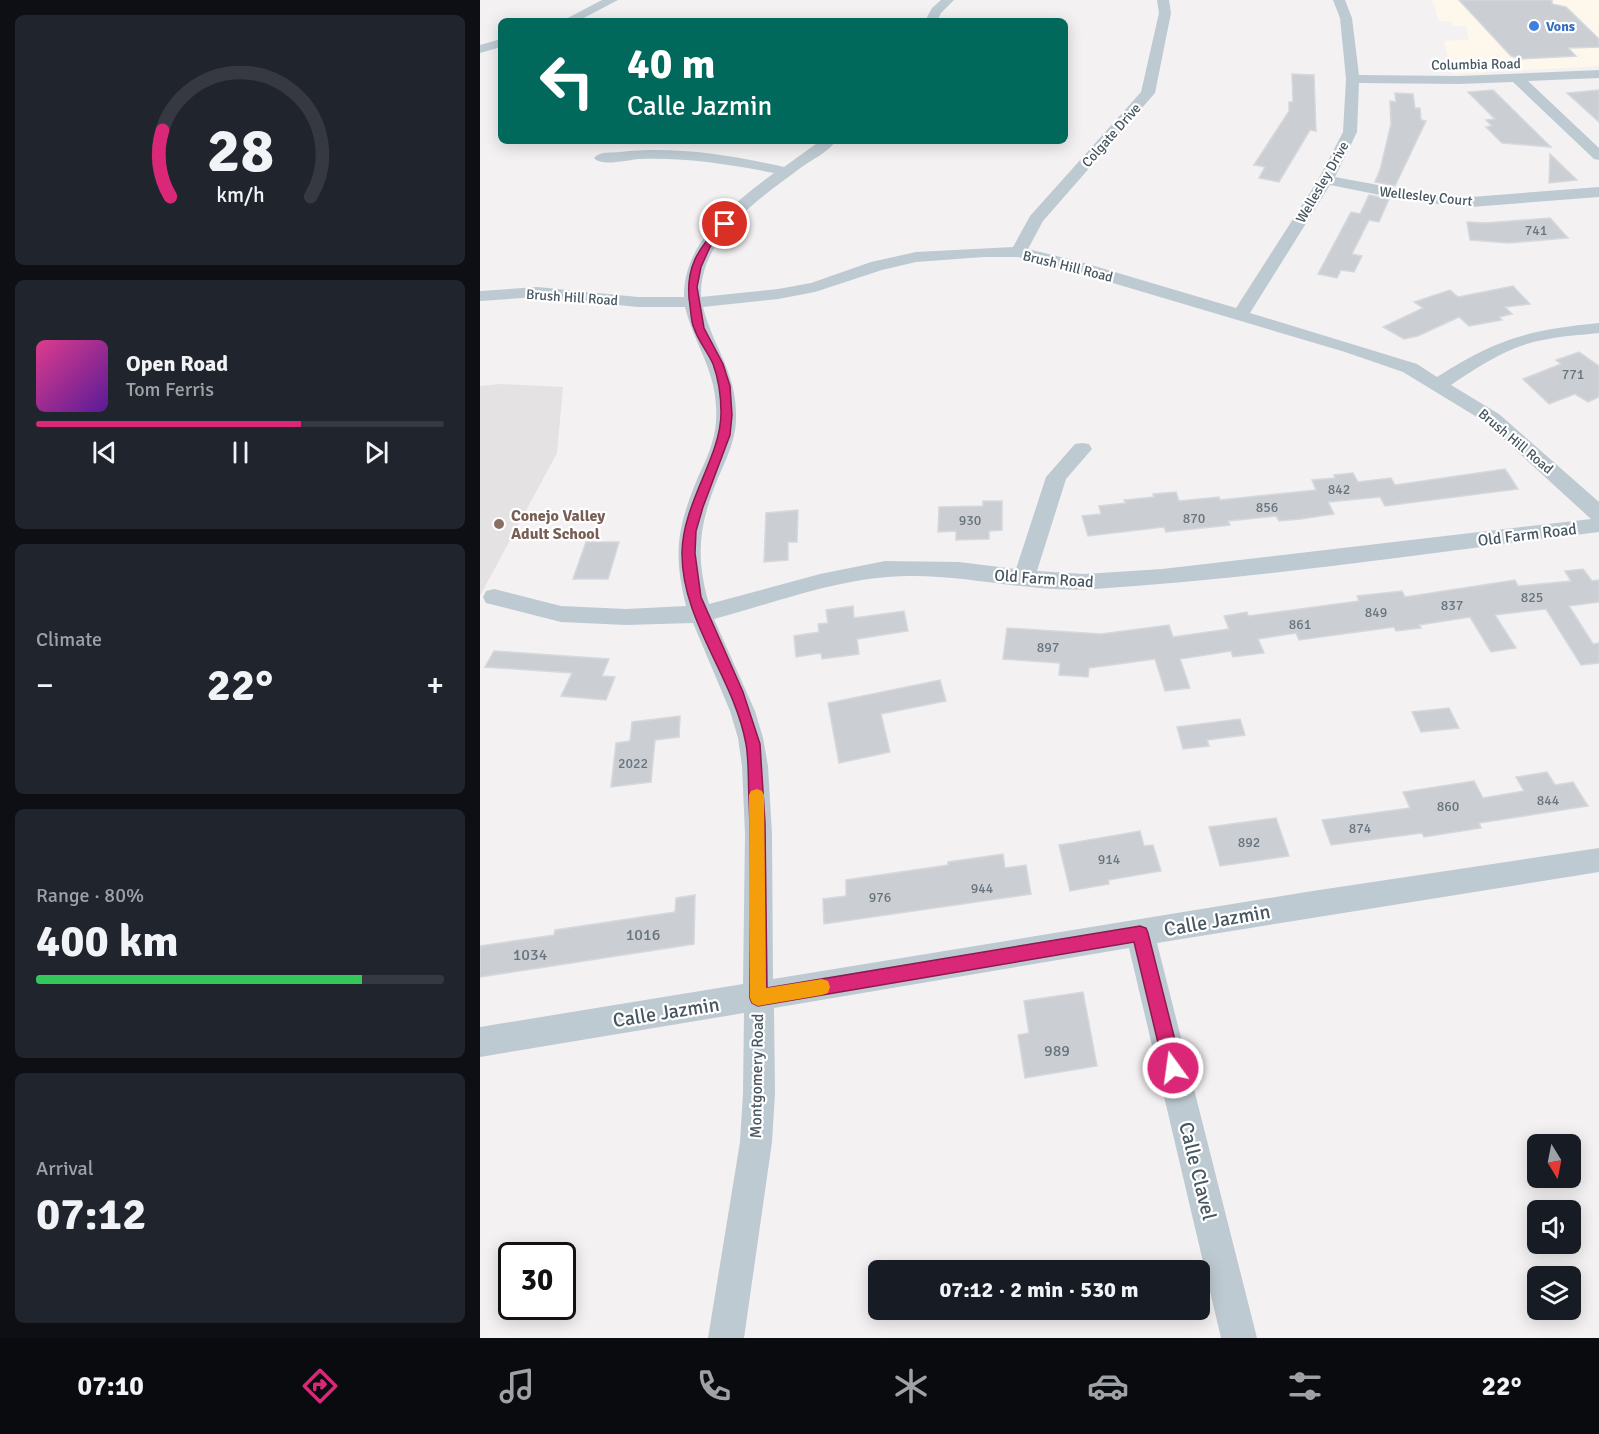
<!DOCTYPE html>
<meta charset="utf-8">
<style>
body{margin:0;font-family:Signika,sans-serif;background:#20242c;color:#f1f3f6;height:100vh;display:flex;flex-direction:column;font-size:22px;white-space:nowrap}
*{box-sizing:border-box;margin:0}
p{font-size:20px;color:#9ea1a6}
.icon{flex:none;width:33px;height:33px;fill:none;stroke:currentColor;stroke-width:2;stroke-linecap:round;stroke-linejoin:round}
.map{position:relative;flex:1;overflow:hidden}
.sheet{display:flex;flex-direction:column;gap:15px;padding:15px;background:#0d0f14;width:480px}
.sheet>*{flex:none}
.banner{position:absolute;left:18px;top:18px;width:570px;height:126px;border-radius:9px;box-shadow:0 3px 15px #0003;background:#00695c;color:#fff;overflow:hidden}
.needle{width:39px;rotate:170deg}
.controls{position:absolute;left:1047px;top:1134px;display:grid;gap:12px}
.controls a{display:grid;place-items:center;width:54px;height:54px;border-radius:9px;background:#171b24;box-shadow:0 3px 15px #0003;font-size:30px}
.speed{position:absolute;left:18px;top:1242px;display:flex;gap:12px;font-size:30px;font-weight:700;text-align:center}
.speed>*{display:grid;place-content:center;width:78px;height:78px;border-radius:50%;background:#171b24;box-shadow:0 3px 15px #0003;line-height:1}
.speed .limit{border:3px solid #111;border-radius:9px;background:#fff;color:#111}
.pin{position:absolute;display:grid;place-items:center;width:51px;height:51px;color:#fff;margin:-26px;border:3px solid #fff;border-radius:50%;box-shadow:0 2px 6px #0007}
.me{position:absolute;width:66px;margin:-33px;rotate:346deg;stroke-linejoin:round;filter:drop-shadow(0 0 4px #0008)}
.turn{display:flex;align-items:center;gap:21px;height:126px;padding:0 30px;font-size:27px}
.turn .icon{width:78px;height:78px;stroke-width:2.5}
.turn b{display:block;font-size:42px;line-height:51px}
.big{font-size:45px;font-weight:700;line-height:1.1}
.sheet .widget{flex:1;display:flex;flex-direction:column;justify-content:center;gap:9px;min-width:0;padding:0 21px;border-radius:9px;background:#20242c}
.sheet .dial{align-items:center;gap:0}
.dial svg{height:156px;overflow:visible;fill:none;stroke:#363941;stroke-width:7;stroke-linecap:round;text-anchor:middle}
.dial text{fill:#f1f3f6;stroke:none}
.song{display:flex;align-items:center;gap:18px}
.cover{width:72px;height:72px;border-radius:9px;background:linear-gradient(135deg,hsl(330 70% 55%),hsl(270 70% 35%))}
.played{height:6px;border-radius:3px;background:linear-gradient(90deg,#db2777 65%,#363941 65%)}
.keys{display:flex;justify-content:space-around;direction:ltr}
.heat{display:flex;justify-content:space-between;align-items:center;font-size:33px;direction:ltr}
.charge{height:9px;border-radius:4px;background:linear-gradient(90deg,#34c759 80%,#363941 0)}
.trip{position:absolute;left:388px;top:1260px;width:342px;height:60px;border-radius:9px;background:#171b24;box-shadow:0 3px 15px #0003;font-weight:700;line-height:60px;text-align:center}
.tab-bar{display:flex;height:96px;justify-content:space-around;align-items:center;background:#090b0e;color:#9ea1a6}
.tab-bar .icon{width:42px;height:42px}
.tab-bar .current{color:#db2777}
.tab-bar b{font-size:27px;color:#f1f3f6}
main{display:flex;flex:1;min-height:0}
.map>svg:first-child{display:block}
.commercial{fill:#fef8ec}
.education{fill:#e5e2e4}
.building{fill:#cbcfd4;stroke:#d5d8dd;stroke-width:1.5}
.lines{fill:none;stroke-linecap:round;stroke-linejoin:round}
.minor{fill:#becad2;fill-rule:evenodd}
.route{fill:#db2777;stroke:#8e194d;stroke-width:1.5}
.slow{fill:#f59e0b}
.shop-dot{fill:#3f7fe0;stroke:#fff;stroke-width:2}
.education-dot{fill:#8d6e63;stroke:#fff;stroke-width:2}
.labels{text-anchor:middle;stroke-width:4.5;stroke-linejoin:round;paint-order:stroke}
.far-shop-label{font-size:14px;font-weight:bold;fill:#366cbe;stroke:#fff;text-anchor:start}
.far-street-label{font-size:14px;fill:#475661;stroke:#fff}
.number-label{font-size:14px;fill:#68747e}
.education-label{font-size:16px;font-weight:bold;fill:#785e54;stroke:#fff;text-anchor:start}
.street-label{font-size:16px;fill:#475661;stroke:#fff}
.near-number-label{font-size:16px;fill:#68747e}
.near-street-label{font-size:20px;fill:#475661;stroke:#fff}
</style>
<main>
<section class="sheet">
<div class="widget dial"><svg viewBox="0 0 100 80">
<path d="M14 69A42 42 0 1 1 86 69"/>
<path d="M14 69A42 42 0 0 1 10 35" stroke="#db2777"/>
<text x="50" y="56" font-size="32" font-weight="700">28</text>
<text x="50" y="72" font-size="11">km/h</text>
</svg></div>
<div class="widget">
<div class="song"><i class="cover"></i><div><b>Open Road</b><p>Tom Ferris</p></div></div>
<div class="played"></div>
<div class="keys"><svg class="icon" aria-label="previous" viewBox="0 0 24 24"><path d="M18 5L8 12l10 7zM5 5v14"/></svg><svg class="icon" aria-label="pause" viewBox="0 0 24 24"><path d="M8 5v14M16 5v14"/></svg><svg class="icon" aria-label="next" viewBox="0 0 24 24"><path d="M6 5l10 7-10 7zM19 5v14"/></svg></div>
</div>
<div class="widget"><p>Climate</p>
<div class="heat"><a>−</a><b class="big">22°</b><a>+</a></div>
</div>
<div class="widget"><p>Range · 80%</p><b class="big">400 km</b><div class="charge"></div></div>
<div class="widget"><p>Arrival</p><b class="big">07:12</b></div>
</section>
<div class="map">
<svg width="1119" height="1338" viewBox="0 0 1119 1338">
<rect width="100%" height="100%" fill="#f4f1f2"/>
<path class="commercial" d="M951,0H1119V66L972,74L964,41L989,40L986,26H972L971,21H958L955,6Z"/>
<path class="education" d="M21,384L83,387L77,453L0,596V386Z"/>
<path class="building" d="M979,0H1072V4L1086,7L1119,39V47L1088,48L1096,56L1041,59L1031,56Z
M812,74L834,75L836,131L830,130L799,182L779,178L785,167L774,165L809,111V102H813Z
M1013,90L1071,147L1022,143L1006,127L1012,126L1006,120L1015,119L988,92Z
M1119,90V122L1087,93Z
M915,93L933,94L935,108H940L941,120L946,121L915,186L895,182L900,170L911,124L910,101L916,102Z
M1070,154L1097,180L1069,183Z
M889,195L909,199L899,222L889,220L872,254L882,256L874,272L861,270L857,278L838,274L871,212L880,214Z
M1070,218L1088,238L1029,243L990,240L987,222L1006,223Z
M1033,286L1050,304L1025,307L1032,314L1019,317L1022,320L989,326L979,317L938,336L924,339L903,327L943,308L934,302L970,290L978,297Z
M1099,352L1119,366V397L1108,402L1095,394L1069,404L1043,379L1081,364L1076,360Z
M1025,469L1038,489L905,506L900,497L848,502L854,514L821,519L799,521L796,516L748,521L750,525L686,532L684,527L608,536L602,516L621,514L619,506L646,503L644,500L674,497L673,494L696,492L699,501L739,497L740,500L836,490L832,480L855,478L854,475L873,473L878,482L911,478L915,485Z
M503,501H522V530L509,531V539L476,540V531L458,532L459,507L503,506Z
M318,510L317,542H308V560L284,562L286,513Z
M106,542H139L128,579H93Z
M1103,569L1112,581L1119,580V602L1089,606L1113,644L1119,643V663L1101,665L1066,609L1015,615L1036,648L1011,652L990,617L939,625L941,628L916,631L914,627L819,640L816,633L778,639L784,653L753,657L751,651L700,659L710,688L685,691L675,659L609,668L608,677L579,675L580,663L523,659L527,628L621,634L689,625L693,637L749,629L744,616L767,612L768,616L879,601L877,596L922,591L925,597L1035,580L1038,586L1091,581L1085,571Z
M373,606L374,618L424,611L428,631L377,639L379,654L342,659L341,653L316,657L314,636L339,632L338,624L348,623L346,610Z
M14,651L129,659L122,676L135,677L126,700L81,696L92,673L5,667Z
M460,680L466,701L401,714L410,752L359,763L348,703Z
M969,708L979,728L941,732L932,712Z
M200,716L199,737L175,740L171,782L131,787L136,743L150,741L152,722Z
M760,719L765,735L727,740L729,746L703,749L697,727Z
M1067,772L1075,785L1093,782L1108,806L999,823L1001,828L944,837L942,833L851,845L842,820L930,808L923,792L994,781L1003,798L1044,791L1036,777Z
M796,818L809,856L740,866L729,827Z
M660,831L664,846L673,845L681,871L628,880L629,884L590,891L579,845Z
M523,854L525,868L546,865L551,894L344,924L343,899L366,896V880L468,865V862Z
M215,895L214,944L0,977V946L74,935L75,930L195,912L196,898Z
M603,992L617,1066L545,1078L538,1035L549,1033L544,1001Z"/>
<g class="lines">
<path class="minor" d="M122,0H138L98,21H82Z
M461,0H474L461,13L457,21H445L452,8Z
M677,0H689L691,13L675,93L563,221L548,249L601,262L756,308L838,180L863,132L866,79L860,18L853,0H865L872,18L879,75L979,76L1119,70V78L1048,81L1119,148V160L1114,159L1033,82L979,84L879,83L877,132L855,177L930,191L991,197L1119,187V197L991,207L930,201L850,185L770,313L937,364L957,377C1018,338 1049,330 1119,323V333C1100,335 1081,336 1063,340C1029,346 999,366 971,385L1019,414L1119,502V532C951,553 783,578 614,589C554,593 493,576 433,576C366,575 298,602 234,619L275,711L283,738L288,766L292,834L293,979L826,892L1119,848V872L677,943L777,1338H741L649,948L294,1008L295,1093L292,1142L264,1338H228L260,1142L263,1093L264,1013L0,1057V1027L263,984L265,834L262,766L258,738L250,711L213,623L146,625L81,622L6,603L3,597L6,591L14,589L81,606L146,609L206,606C193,553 197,528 218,477C226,460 235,441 236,421C239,373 216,350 205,307H158L58,297L0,301V291L58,287L158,297H204C203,242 254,203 294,173C249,164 204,157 159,159C147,160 122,167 114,158C120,151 131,153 140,152C195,146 250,155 304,167L340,141H356C347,153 331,160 319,169C278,200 219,238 221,297L298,289L331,283L391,262L436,252L533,247L550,216L661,92L679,13ZM504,257H538L589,270L865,352L923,372L1005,422L1111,519L682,569L605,574L557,571L586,479L612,449L609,444L602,443L595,444L566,477L536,569L479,562L405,561L340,574L229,604C215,555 219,525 238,478C246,460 255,441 256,421C258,373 234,350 223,307L298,299L335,292L402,270L436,262Z
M21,39V47L0,53V45Z"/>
</g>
<path class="route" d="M242,222L250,224L230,247L221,267L217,287L224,328L243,364L250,386L252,415L250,435L223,507L216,531L215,553L221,597L263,692L280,744L285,823L287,988L660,926L666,928L668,933L702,1068L699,1074L693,1077L687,1074L684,1068L654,942L278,1006L272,1003L270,998C270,931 272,864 269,798C268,781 269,761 266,744C254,677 201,621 202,552C203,502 241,457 241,413C241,397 239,380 233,364C228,352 218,341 214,328C211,322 211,313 210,306C204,268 218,249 242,222Z"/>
<path class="slow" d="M277,789L282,791L284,795L286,988L342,979L348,981L350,987L348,993L342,995L278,1006L272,1003L270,998L269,795L271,791Z"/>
<circle class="shop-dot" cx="1054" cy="26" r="6"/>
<circle class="education-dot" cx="19" cy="524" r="6"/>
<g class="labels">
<g class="far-shop-label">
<text x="1066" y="31">Vons</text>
</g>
<g class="far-street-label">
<text transform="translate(996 64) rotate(-1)" y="5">Columbia Road</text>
<text transform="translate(631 135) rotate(-48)" y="5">Colgate Drive</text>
<text transform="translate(842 182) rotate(-60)" y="5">Wellesley Drive</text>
<text transform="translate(946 196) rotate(6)" y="5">Wellesley Court</text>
<text transform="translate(588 266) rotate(14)" y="5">Brush Hill Road</text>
<text transform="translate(92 297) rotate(4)" y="5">Brush Hill Road</text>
<text transform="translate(1036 441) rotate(40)" y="5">Brush Hill Road</text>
</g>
<g class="number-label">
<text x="1056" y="235">741</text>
<text x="1093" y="379">771</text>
<text x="859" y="494">842</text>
<text x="787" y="512">856</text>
<text x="714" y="523">870</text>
<text x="490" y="525">930</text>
<text x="1052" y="602">825</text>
<text x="972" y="610">837</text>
<text x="896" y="617">849</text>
<text x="820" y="629">861</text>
<text x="568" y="652">897</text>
<text x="153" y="768">2022</text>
<text x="1068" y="805">844</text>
<text x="968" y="811">860</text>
<text x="880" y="833">874</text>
<text x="769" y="847">892</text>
<text x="629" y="864">914</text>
<text x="502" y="893">944</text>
<text x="400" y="902">976</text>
</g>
<g class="education-label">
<text x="31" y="521">Conejo Valley<tspan x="31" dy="18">Adult School</tspan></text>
</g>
<g class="street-label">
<text transform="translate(1047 534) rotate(-7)" y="6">Old Farm Road</text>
<text transform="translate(564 578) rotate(4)" y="6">Old Farm Road</text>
<text transform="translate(276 1076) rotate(-89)" y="6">Montgomery Road</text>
</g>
<g class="near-number-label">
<text x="163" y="940">1016</text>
<text x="50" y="960">1034</text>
<text x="577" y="1056">989</text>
</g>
<g class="near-street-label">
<text transform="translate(737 920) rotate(-10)" y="7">Calle Jazmin</text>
<text transform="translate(186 1012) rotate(-9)" y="7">Calle Jazmin</text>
<text transform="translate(718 1171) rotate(76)" y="7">Calle Clavel</text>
</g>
</g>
</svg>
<div class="controls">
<a><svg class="needle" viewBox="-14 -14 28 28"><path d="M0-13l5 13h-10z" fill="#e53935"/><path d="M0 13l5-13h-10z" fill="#9ea1a6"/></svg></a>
<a><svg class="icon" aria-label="sound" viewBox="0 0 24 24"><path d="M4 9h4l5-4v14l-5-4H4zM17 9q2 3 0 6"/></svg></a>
<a><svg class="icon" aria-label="layers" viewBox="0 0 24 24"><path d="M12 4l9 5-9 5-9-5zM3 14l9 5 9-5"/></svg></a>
</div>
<div class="speed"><div class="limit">30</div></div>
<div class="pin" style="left:245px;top:224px;background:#d93025"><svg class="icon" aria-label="arrive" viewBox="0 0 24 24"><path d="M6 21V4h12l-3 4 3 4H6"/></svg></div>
<svg class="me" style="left:693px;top:1068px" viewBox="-20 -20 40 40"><circle r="17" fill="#db2777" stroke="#fff" stroke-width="3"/><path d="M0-11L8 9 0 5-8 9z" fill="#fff"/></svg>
<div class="trip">07:12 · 2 min · 530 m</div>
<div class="banner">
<div class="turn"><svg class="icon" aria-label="left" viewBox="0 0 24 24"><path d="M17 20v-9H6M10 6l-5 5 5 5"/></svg><div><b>40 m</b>Calle Jazmin</div></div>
</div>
</div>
</main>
<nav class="tab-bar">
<b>07:10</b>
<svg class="icon current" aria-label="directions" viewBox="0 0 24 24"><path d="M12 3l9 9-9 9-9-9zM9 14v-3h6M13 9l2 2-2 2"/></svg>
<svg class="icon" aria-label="music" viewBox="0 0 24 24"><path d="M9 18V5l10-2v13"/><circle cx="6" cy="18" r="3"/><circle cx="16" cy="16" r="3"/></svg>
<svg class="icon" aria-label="phone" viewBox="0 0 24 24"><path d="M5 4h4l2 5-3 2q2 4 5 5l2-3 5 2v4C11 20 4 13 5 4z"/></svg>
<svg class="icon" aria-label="climate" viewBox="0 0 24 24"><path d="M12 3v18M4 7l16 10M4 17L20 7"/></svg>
<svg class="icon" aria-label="car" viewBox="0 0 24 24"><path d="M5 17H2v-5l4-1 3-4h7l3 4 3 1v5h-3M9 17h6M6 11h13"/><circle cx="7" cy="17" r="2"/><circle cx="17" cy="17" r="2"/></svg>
<svg class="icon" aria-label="filters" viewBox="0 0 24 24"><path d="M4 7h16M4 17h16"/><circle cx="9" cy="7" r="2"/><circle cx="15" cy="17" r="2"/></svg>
<b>22°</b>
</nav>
